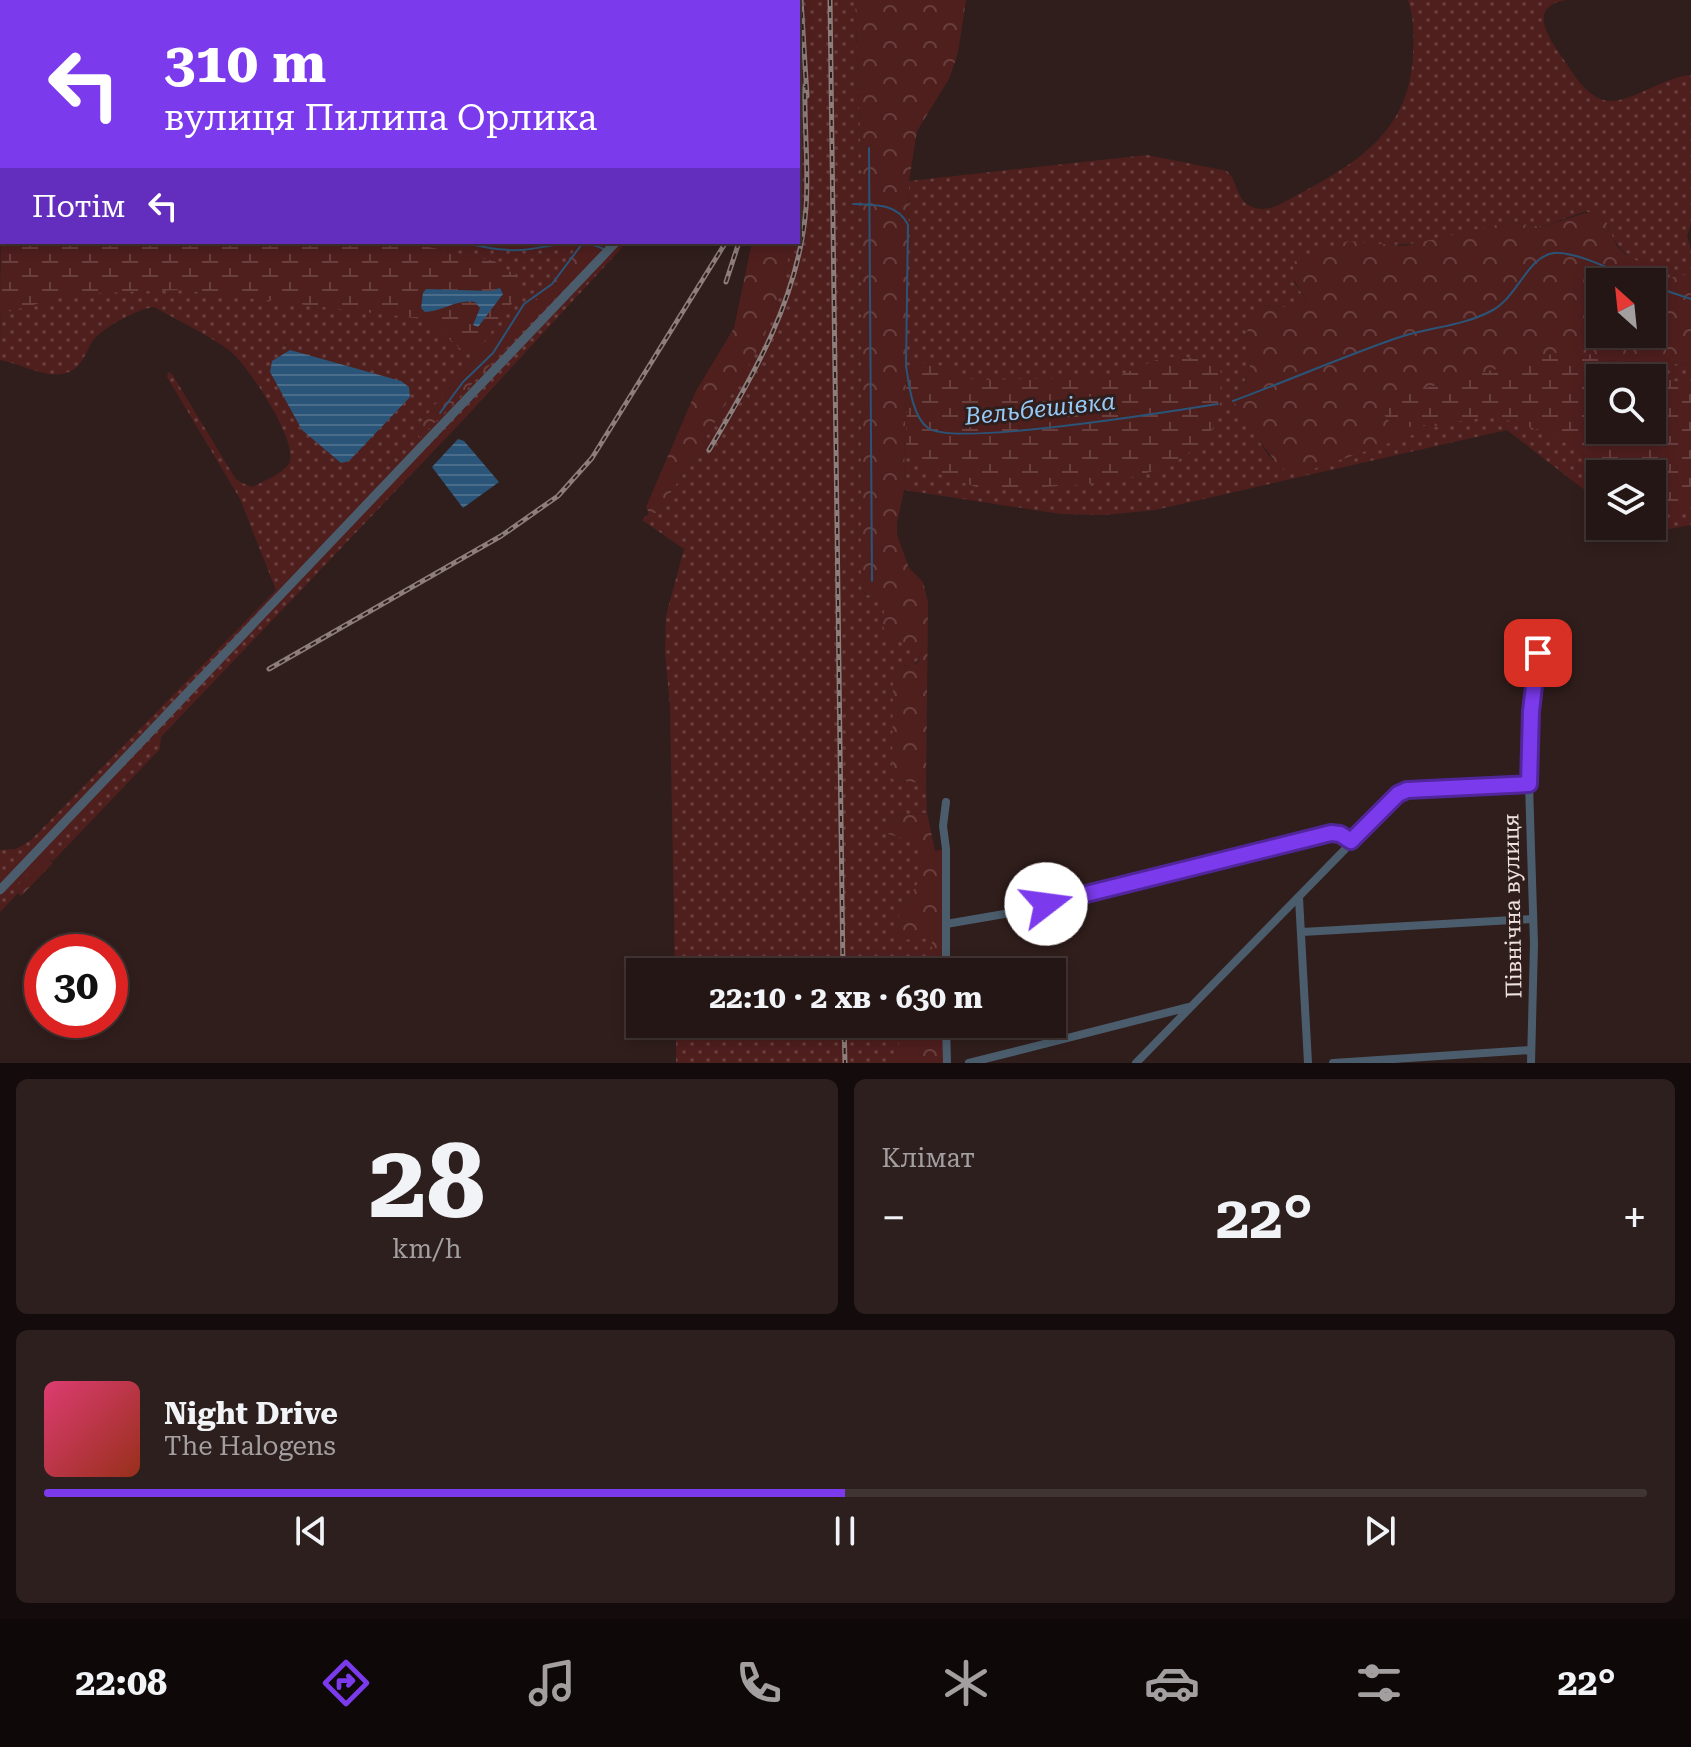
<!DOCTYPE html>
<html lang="uk">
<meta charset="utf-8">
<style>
body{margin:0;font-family:"Roboto Serif",serif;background:#2c1f1e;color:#f1f3f6;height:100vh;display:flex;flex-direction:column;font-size:30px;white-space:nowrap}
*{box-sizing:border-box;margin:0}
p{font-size:26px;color:#a39fa0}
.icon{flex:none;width:44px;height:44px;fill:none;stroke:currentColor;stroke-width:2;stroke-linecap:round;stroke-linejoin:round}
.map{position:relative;height:1063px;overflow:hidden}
.details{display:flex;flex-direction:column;gap:16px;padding:16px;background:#140c0c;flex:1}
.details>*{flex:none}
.banner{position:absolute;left:0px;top:0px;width:800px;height:244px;box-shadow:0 4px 12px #0003,0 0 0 2px #413534;background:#7c3aed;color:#fff;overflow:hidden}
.needle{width:52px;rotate:333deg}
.tools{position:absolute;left:1586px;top:268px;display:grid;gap:16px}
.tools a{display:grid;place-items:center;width:80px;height:80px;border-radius:0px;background:#241615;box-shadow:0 4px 12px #0003,0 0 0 2px #413534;font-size:40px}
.speed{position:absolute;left:24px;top:934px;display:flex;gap:16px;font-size:40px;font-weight:700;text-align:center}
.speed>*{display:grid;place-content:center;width:104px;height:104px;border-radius:50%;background:#241615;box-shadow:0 4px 12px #0003,0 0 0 2px #413534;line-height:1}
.speed .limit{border:12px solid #d22;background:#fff;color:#111}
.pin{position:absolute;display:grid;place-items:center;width:68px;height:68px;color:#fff;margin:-34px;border-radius:16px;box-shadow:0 4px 12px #0006}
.me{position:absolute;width:88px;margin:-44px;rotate:75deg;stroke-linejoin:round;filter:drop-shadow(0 0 6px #0008)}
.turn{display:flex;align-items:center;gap:28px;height:168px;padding:0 32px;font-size:36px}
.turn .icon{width:104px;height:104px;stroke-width:2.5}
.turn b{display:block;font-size:56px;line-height:68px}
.then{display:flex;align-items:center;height:76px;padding:0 32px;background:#0003;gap:16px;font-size:30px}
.big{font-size:60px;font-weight:700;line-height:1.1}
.details .card{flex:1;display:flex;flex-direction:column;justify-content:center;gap:12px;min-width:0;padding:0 28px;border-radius:12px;background:#2c1f1e}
.details .dial{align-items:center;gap:0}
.dial b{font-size:104px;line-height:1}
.song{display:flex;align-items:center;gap:24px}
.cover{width:96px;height:96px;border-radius:12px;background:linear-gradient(135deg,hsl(340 70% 55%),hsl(10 70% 35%))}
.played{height:8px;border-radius:4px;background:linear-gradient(90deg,#7c3aed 50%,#413534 50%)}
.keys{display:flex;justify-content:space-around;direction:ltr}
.heat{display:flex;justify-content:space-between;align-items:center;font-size:44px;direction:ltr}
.details .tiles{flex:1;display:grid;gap:16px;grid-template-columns:1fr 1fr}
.card:last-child{grid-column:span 2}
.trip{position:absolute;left:626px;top:958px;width:440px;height:80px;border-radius:0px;background:#241615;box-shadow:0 4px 12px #0003,0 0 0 2px #413534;font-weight:700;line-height:80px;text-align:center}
.tabs{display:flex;height:128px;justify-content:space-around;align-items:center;background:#0e0908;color:#a39fa0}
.tabs .icon{width:56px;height:56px}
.tabs .current{color:#7c3aed}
.tabs b{font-size:36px;color:#f1f3f6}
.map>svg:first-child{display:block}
.grass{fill:url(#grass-dots);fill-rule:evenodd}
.forest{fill:url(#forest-crowns);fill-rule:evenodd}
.wetland{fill:url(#wetland-marsh);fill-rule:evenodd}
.water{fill:url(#water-rules)}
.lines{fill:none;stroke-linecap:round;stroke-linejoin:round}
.stream{stroke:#2a5578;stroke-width:2}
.minor{stroke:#4b5d6c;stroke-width:8}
.tertiary{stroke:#4b5d6c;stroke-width:9}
.rail-casing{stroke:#8d7e7c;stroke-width:5}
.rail{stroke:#301e1c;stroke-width:2;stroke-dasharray:6;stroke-linecap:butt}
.route-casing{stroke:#51269a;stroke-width:20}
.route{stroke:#7c3aed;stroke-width:14}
.labels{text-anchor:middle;stroke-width:6;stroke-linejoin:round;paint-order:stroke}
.street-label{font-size:22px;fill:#efe2e1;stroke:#301e1c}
.water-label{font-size:24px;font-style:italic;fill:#95c9f6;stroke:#301e1c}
</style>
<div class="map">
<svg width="1691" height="1063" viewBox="0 0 1691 1063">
<defs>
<pattern id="grass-dots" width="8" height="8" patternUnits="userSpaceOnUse" patternTransform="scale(2)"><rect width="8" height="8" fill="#4f1f1e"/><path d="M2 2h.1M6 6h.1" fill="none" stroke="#693f3e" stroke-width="1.8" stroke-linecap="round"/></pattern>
<pattern id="forest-crowns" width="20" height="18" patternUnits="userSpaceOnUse" patternTransform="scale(2)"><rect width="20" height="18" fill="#4f1f1e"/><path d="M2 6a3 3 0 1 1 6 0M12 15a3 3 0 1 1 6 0" fill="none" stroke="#693f3e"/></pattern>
<pattern id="wetland-marsh" width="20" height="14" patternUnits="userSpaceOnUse" patternTransform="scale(2)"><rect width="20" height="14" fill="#4f1f1e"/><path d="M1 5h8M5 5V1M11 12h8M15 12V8" fill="none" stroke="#693f3e"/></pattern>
<pattern id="water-rules" width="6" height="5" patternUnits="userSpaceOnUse" patternTransform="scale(2)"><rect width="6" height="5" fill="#2a5578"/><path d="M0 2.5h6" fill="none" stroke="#496d8b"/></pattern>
</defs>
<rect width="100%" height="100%" fill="#301e1c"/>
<path class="grass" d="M791,0H855L862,178L861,587L866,595L881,596L887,603L882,621L898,642H911L920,657L913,666L904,665L892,779L926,784L927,813L894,816L888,834L921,842V878L900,912L901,939L932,938V972H675L670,707L665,652L666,616L684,549L642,520L649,513H657L693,459L761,344L777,304L792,242H798V2Z
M1408,0H1567C1525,6 1550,40 1564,60C1574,75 1585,94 1603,100C1626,107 1664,76 1691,75V224L1687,235L1691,250V274L1668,279C1642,264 1615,255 1608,224L1586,211L1541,227L1509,222L1423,243L1388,245L1294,282L1308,303C1286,313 1273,302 1259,307C1237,315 1254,349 1250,366C1247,378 1240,390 1234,401L1268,455L1289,472L1573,358L1691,365V525L1641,534L1631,526H1652V474H1600V502L1507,430L1155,510L1105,515L1061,514L904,490L909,181L1147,155L1227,171C1238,182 1236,199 1250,206C1268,215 1285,201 1301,193C1361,161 1410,129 1413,54C1414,35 1414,18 1408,0ZM1600,378H1652V430H1600Z
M2,82V242H579C555,287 512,322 477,357C455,379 436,404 417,428L608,242H627L466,417L161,737L160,749L53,861L46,856L15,889L18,893L0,912V850L16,849L31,840L276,590L240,499L167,377L168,372L172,374L235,478L242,483L253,487C263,481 283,474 289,463C300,443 247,364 230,351C207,334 179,321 154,307C140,308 104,327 94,339C84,353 83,370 62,374C42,377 19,363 0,360Z
M676,1024H901L898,1063H676Z"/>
<path class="forest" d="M855,0H966L958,52L950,77L917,131L909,181L904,490L897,523V535L909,568L923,582L928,602L926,784L892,779L893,676L900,667L917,664L920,657L910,642H893L886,637L882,621L886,603L881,596L867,595L861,587L862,178Z
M1595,210L1603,214L1616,245L1625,254L1668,278L1691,274V365L1573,358L1491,408L1299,474L1289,472L1280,467L1241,418L1234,401C1240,390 1247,379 1250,366C1254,349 1237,316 1258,307C1273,302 1287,313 1308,303C1300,289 1290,280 1294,262L1303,256L1348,241L1404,246L1509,222L1541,227ZM1600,282H1652V334H1600Z
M579,242H608L420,438L416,428C436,404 455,379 477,357C512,322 555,287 579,242Z
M752,242H792L777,304L761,344L693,459L657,513H649L646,507L696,391L734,328Z
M927,813L935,851L946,849V972H932V938L901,940L893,932L900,912L921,878V843L888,834L894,816Z
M46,855L53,863L21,896L14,889Z
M901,1024H946L947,1063H898Z"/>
<path class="wetland" d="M2,187V242H405L494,261L515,275L522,290L478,350L464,352L436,327L423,319L180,290L73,294L0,314Z
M1567,350H1576L1691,386V505L1669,514H1652V474H1600V487C1589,476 1585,462 1575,451C1561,435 1515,422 1494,417L1399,428C1389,423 1379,414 1385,401L1392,397ZM1600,378H1652V430H1600Z
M1178,356L1216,362L1222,375C1218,393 1224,412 1213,428C1178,481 1097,484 1041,487C1023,488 1003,492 986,489C972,487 958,480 945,476C929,470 914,468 907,450L906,366L931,361L964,378L978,380L1116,377L1153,361Z"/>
<path class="water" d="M500,288L503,294L478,327L473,325L480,308L475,302C456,299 444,311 425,312L421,308L423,293L426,289L491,291Z
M290,350L401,381L409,387L410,397L349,461L341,463L302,430L270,372L272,361Z
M458,439L464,441L499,482L463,508L432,467Z"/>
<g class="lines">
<path class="stream" d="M60,2V0
M0,125L2,115
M869,148L872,581
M0,187L2,186
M853,204C874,205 898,203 908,225L906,366C909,384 912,416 928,428C954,447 1174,411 1218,404
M463,242C481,247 502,251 521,250C549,248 576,236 604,249
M1652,286L1691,299
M1233,401C1287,381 1340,358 1394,339C1427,327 1462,327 1493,310C1518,296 1528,256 1554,253C1577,251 1618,273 1641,282
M440,413L463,382L493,353L524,304L552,284L582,244"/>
<path class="minor" d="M946,802L943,826L946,849V972
M1299,898L1308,1063
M946,924L1016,912L1331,833L1340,834L1351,841
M1302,932L1532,919
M946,1024L947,1063
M969,1063L1189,1007
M1136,1063L1401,792L1407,790L1529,784
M1333,1063L1531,1050
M1531,1063L1534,944L1529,784L1531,711L1538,653"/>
<path class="tertiary" d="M755,2V0
M0,890L616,242"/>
<g class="rail-casing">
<path id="rail" d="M801,0L807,96
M830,0L843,972
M726,282L739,242
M709,450C754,375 799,297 806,208C809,168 804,127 805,86
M269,669L501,536L558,496L592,458L726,242
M844,1024L845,1063"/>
</g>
<use href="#rail" class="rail"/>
</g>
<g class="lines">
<g class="route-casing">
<path id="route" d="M1046,904L1331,833L1340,834L1351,841L1398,794L1407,790L1529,784L1531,711L1538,653"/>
</g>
<use href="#route" class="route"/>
</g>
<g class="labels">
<g class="street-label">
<text transform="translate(1512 906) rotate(-91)" y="8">Північна вулиця</text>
</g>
<g class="water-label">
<text transform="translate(1040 409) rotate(-6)" y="8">Вельбешівка</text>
</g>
</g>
</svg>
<div class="tools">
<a><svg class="needle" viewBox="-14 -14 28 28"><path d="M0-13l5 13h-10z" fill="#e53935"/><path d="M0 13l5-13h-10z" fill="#a39fa0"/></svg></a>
<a><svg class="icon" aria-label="search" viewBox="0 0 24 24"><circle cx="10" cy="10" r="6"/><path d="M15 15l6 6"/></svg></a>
<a><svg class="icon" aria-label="layers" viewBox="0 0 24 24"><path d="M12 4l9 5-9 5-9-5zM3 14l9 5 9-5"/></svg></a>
</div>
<div class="speed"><div class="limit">30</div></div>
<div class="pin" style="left:1538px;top:653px;background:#d93025"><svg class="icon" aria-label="arrive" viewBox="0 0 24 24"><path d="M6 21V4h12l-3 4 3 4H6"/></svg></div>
<svg class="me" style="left:1046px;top:904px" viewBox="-20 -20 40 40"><circle r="19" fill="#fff"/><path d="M0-13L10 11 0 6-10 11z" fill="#7c3aed"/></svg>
<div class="trip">22:10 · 2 хв · 630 m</div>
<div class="banner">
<div class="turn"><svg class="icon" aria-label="left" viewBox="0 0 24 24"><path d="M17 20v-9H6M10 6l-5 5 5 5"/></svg><div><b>310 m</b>вулиця Пилипа Орлика</div></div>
<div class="then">Потім<svg class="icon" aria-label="left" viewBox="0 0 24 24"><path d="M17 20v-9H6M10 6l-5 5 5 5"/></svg></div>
</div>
</div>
<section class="details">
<div class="tiles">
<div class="card dial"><b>28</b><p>km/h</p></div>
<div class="card"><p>Клімат</p>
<div class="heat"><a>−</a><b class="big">22°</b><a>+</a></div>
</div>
<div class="card">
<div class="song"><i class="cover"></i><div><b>Night Drive</b><p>The Halogens</p></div></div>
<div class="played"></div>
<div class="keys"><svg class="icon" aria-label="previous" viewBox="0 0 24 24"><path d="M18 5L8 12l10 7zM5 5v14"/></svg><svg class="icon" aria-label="pause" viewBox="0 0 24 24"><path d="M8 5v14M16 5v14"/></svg><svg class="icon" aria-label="next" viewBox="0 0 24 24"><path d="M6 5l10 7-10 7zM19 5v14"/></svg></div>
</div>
</div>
</section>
<nav class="tabs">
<b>22:08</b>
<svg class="icon current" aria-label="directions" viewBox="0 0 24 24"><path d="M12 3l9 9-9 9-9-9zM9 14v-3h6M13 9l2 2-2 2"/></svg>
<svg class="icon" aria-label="music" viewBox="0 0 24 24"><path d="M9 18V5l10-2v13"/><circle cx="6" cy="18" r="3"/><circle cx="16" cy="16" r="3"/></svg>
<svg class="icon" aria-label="phone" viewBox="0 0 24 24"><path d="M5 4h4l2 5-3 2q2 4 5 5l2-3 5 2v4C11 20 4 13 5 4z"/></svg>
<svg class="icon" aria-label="climate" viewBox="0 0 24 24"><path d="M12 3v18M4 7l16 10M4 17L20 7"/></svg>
<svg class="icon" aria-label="car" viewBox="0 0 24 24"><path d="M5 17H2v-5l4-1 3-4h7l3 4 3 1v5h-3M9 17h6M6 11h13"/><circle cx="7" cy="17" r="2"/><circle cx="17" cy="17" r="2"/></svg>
<svg class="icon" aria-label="filters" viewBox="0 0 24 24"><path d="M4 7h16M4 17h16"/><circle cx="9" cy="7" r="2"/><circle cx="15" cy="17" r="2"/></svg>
<b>22°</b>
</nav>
